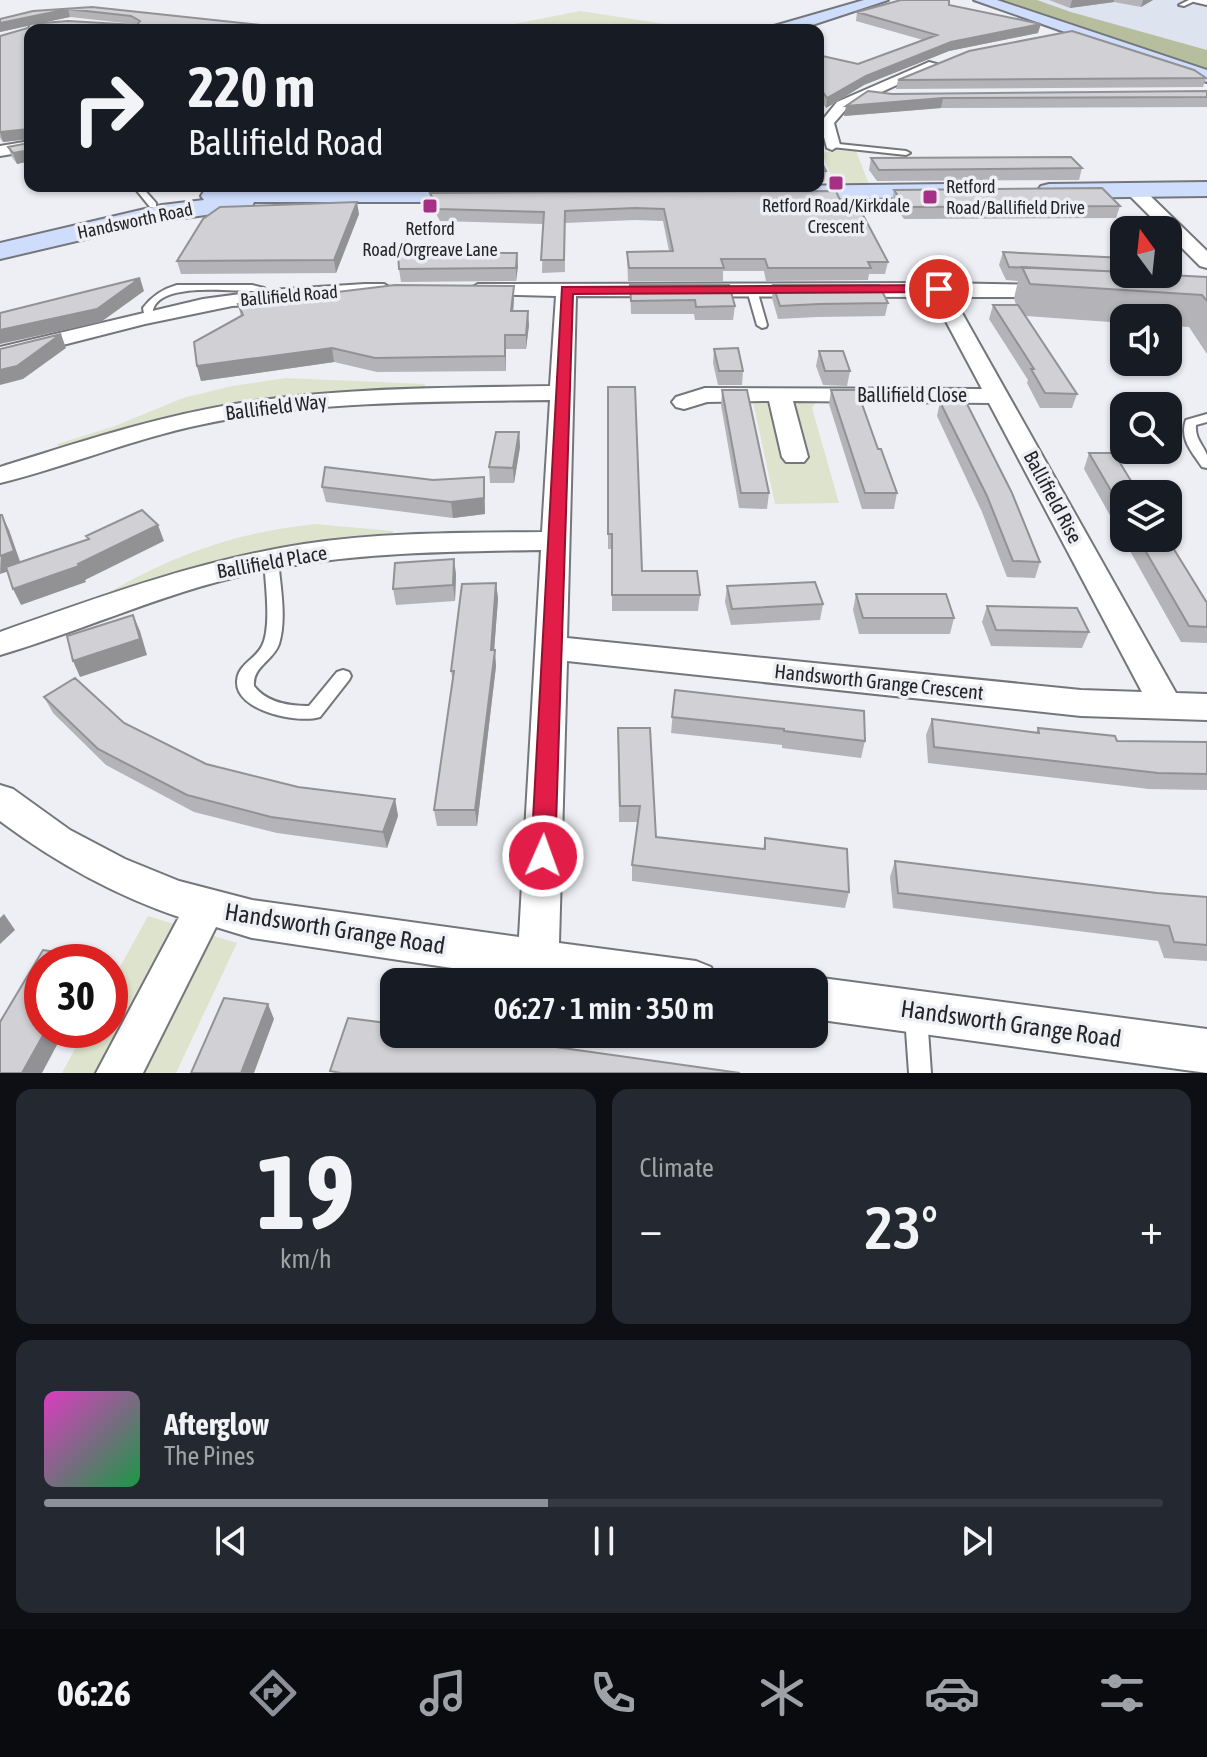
<!DOCTYPE html>
<meta charset="utf-8">
<style>
body{margin:0;font-family:"Asap Condensed",sans-serif;background:#242831;color:#f1f3f6;height:100vh;display:flex;flex-direction:column;font-size:30px;white-space:nowrap}
*{box-sizing:border-box;margin:0}
p{font-size:26px;color:#9ea1a6}
.icon{flex:none;width:44px;height:44px;fill:none;stroke:currentColor;stroke-width:2;stroke-linecap:round;stroke-linejoin:round}
.map{position:relative;height:1073px;overflow:hidden}
.side{display:flex;flex-direction:column;gap:16px;padding:16px;background:#0d0f14;flex:1}
.side>*{flex:none}
.hud{position:absolute;left:24px;top:24px;width:800px;height:168px;border-radius:16px;box-shadow:0 2px 6px #0004;background:#171b24;color:#f1f3f6;overflow:hidden}
.needle{width:52px;rotate:345deg}
.buttons{position:absolute;left:1110px;top:216px;display:grid;gap:16px}
.buttons a{display:grid;place-items:center;width:72px;height:72px;border-radius:16px;background:#171b24;box-shadow:0 2px 6px #0004;font-size:40px}
.speed{position:absolute;left:24px;top:944px;display:flex;gap:16px;font-size:40px;font-weight:700;text-align:center}
.speed>*{display:grid;place-content:center;width:104px;height:104px;border-radius:50%;background:#171b24;box-shadow:0 2px 6px #0004;line-height:1}
.speed .limit{border:12px solid #d22;background:#fff;color:#111}
.pin{position:absolute;display:grid;place-items:center;width:68px;height:68px;color:#fff;margin:-34px;border:4px solid #fff;border-radius:50%;box-shadow:0 2px 8px #0007}
.me{position:absolute;width:88px;margin:-44px;rotate:2deg;stroke-linejoin:round;filter:drop-shadow(0 0 6px #0008)}
.turn{display:flex;align-items:center;gap:28px;height:168px;padding:0 32px;font-size:36px}
.turn .icon{width:104px;height:104px;stroke-width:2.5}
.turn b{display:block;font-size:56px;line-height:68px}
.big{font-size:60px;font-weight:600;line-height:1.1}
.side .tile{flex:1;display:flex;flex-direction:column;justify-content:center;gap:12px;min-width:0;padding:0 28px;border-radius:16px;background:#242831}
.side .dial{align-items:center;gap:0}
.dial b{font-size:104px;line-height:1}
.song{display:flex;align-items:center;gap:24px}
.cover{width:96px;height:96px;border-radius:12px;background:linear-gradient(135deg,hsl(310 70% 55%),hsl(140 70% 35%))}
.played{height:8px;border-radius:4px;background:linear-gradient(90deg,#8c9099 45%,#363941 45%)}
.keys{display:flex;justify-content:space-around;direction:ltr}
.heat{display:flex;justify-content:space-between;align-items:center;font-size:44px;direction:ltr}
.side .tiles{flex:1;display:grid;gap:16px;grid-template-columns:1fr 1fr}
.tile:last-child{grid-column:span 2}
.trip{position:absolute;left:380px;top:968px;width:448px;height:80px;border-radius:16px;background:#171b24;box-shadow:0 2px 6px #0004;font-weight:600;line-height:80px;text-align:center}
.tabs{display:flex;height:128px;justify-content:space-around;align-items:center;background:#090b0e;color:#9ea1a6}
.tabs .icon{width:56px;height:56px}
.tabs .current{color:#8c9099}
.tabs b{font-size:36px;color:#f1f3f6}
.map>svg:first-child{display:block}
.built{fill:#dde3ef}
.green{fill:#dee3cd}
.forest{fill:#b6be9e}
.lines{fill:none;stroke-linecap:round;stroke-linejoin:round}
.lane-casing{stroke:#74767b;stroke-width:4}
.street-casing{stroke:#74767b;stroke-width:4}
.secondary-casing{stroke:#74767b;stroke-width:4}
.lane{fill:#fff;fill-rule:evenodd}
.street{fill:#fff;fill-rule:evenodd}
.secondary{fill:#cfddfc;fill-rule:evenodd}
.wall{fill:#b4b3b7;fill-rule:evenodd}
.shaded-wall{fill:#929295}
.building{fill:#d1d0d5;stroke:#929295;stroke-width:2}
.route{fill:#e11d48;stroke:#92132f;stroke-width:2}
.poi-dot{fill:#a73087;stroke:#edeff4;stroke-width:3}
.labels{text-anchor:middle;stroke-width:7;stroke-linejoin:round;paint-order:stroke}
.far-poi-label{font-size:18px;fill:#242527;stroke:#edeff4}
.far-street-label{font-size:18px;fill:#242527;stroke:#edeff4}
.street-label{font-size:20px;fill:#242527;stroke:#edeff4}
.near-street-label{font-size:24px;fill:#242527;stroke:#edeff4}
</style>
<div class="map">
<svg width="1207" height="1073" viewBox="0 0 1207 1073">
<rect width="100%" height="100%" fill="#edeff4"/>
<path class="built" d="M1037,0H1207V50L1071,12Z"/>
<path class="green" d="M580,11L704,30H484Z
M846,148L856,151L870,187L836,188L822,153Z
M286,378L425,384L424,390C356,391 289,394 221,407C167,417 113,435 60,450L57,444L115,426L183,398L232,386Z
M818,399L812,408L839,503L775,504L753,402Z
M315,524L393,531V537L305,545L230,559L103,596C173,555 234,533 315,524Z
M148,916L237,943L176,1073H62L85,1030H110V985Z"/>
<path class="forest" d="M1000,0H1037L1071,12L1207,50V71Z"/>
<g class="lines">
<g class="lane-casing">
<path id="lane" d="M1189,0H1197L1184,6L1179,5Z
M829,143L906,151L910,153L906,155L832,147L828,145Z
M133,186H141L156,203V207H150Z
M177,285H252L264,288L269,296L260,298L256,292L252,291C230,291 165,283 154,307C152,311 153,315 153,319H145L143,308C152,296 163,289 177,285Z
M752,287L757,290L767,325L766,327L762,328L757,325L747,290Z
M1207,414V422L1196,425C1195,439 1202,443 1207,455C1207,456 1207,467 1207,468L1202,467C1192,452 1179,439 1186,420Z
M271,554L278,559C280,585 287,618 279,644C273,661 252,667 254,686C267,703 289,706 309,706L337,672L343,670L349,672L351,676L349,680L320,717C298,724 235,711 237,681C238,664 255,660 262,646C272,627 265,581 264,559Z
M916,1005L924,1008L927,1016L931,1073H909L905,1016L908,1008Z"/>
</g>
<g class="street-casing">
<path id="street" d="M1193,0H1207V5L1194,2Z
M929,62L940,65L847,108L834,123L840,145L832,150L827,148L820,123L837,102Z
M30,141V151L0,156V146Z
M1134,185L1140,186L1207,251V268L1200,266L1168,234V230H1164L1128,194L1126,190L1128,186Z
M939,283L1052,285L1062,291L1052,297H953L1176,693L1207,694V720L1081,716L567,661L559,943L696,961L711,967L717,982L538,981L252,938L216,927L143,1073H96L179,917C114,895 55,862 0,821V785L13,789L70,830L125,859L179,881L252,900L519,937L541,550C437,552 333,552 232,578C152,598 78,632 0,655V632C99,597 200,560 304,544C383,532 463,533 542,532L550,400C434,402 318,400 204,424C135,438 69,466 0,483V467C77,443 155,417 235,404C339,387 445,388 550,386L556,296L471,294L468,290L478,284ZM576,296L933,297L982,389L705,388L676,397L672,402L676,407L684,409L707,402L769,401L782,457L786,462H804L808,457L793,401L989,403L1142,692L1081,690L567,638Z
M365,284H384L394,290L384,296L232,306L145,324L0,361V347L203,299L270,290Z
M814,977L1207,1029V1073L814,1019V982H801Z"/>
</g>
<g class="secondary-casing">
<path id="secondary" d="M864,0H888L797,30H772L774,26Z
M974,0H997L1207,70V82Z
M1207,182V196L1049,198L1041,196L1037,191L1041,186L1049,184Z
M949,184L957,186L961,191L957,196L781,200L772,198L769,193L772,188L780,186Z
M342,186L629,188L638,190L641,195L638,200L629,202H254L251,208L242,210L162,221L0,259V243L162,205L204,200L201,196L204,191L213,189Z"/>
</g>
<use href="#lane" class="lane"/>
<use href="#street" class="street"/>
<use href="#secondary" class="secondary"/>
</g>
<path class="wall" d="M1049,0H1153L1141,7L1114,2L1070,8Z
M949,5L1038,33L949,51L864,85L826,108L818,97V55L858,64L923,40L856,21L857,12Z
M92,7L271,26L30,161L17,164L12,157L8,147L29,143V139L3,142L0,138V36L28,28L30,25L0,32V19L33,11ZM70,17L134,24L39,23Z
M1206,78L1203,87L896,89L898,80Z
M1207,91V107L941,108L844,116L892,94Z
M871,158L1082,168L1079,180L877,181L869,170Z
M818,159L826,171L824,182H818Z
M894,190L1120,206L1116,218L904,219L892,202Z
M430,193L840,200L888,262L885,274H869L868,280L766,281L764,271H723V281H628L627,252L669,251L663,221L635,220L565,223V272L542,273L543,224L440,221L431,205Z
M359,214L336,273L181,274L177,261Z
M1003,252L1176,275L1207,277V354L1189,327L1168,326V318H1124V323L1026,316L1077,394L1072,408H1040L1027,383L1028,380L989,319L993,305H1016L1014,298L1018,281L1006,280L999,265Z
M518,266L516,281L401,282L399,269Z
M630,285L735,306L733,320H695L694,314H631Z
M773,285L888,303L885,316L817,317L778,319L772,298Z
M514,299L513,311L529,325L526,349H506V371L377,372L334,362L201,381L197,366L241,316L238,304Z
M714,349L743,371L742,385H718L713,363Z
M819,351L850,371L847,386L823,385L816,366Z
M608,387L642,571L700,595L698,611H612V549H608Z
M722,390L769,493L767,509L739,508L721,405Z
M831,390L897,493L894,509H862L829,404Z
M940,402L1040,562L1035,578L1007,577L982,512L937,416Z
M519,432L520,447L514,483H490L489,467Z
M1089,453L1124,494V538H1167L1207,603V643L1181,642L1084,469Z
M484,477L485,514L453,518L326,502L322,487Z
M454,559L456,575L455,601L396,605L393,589Z
M496,583L498,599L494,650L496,666L477,826H437L434,810L453,682L451,671Z
M727,586L823,604L820,620L731,625L725,602Z
M856,594L954,618L950,634H859L853,610Z
M987,606L1089,632L1082,648L991,646L982,622Z
M675,690L865,741L861,758L782,748V745L671,733Z
M44,697L124,723L206,764L298,787L395,799L398,816L387,848L277,833L194,812L106,765L53,713Z
M932,719L1036,733L1038,728L1117,741L1207,742V790L1149,789L928,763L926,735Z
M618,744L656,837L763,849L765,838L849,892L845,908L632,881V865L638,822H619Z
M895,861L1157,893L1207,897V961L1164,958L1158,941L893,908L890,877Z"/>
<path class="shaded-wall" d="M1072,0H1114V2L1070,8Z
M1143,0H1153L1141,7Z
M68,9L70,17L0,32V23Z
M1041,24L1038,33L949,51L864,85L826,108L827,98L866,76L951,42Z
M943,98L941,108L844,116L846,106Z
M28,129L30,139L3,142L0,132Z
M30,150V161L17,164L13,153Z
M357,202L359,214L336,273L334,260Z
M517,253L518,266L516,281V268Z
M140,278L144,291L101,322L0,344V330Z
M514,286V299L512,325L511,311Z
M528,311L529,325L526,349V335Z
M61,334L66,348L23,379L0,385V370Z
M505,335L506,349V371L505,356Z
M332,348L334,362L201,381L197,366Z
M519,432L520,447L514,483L513,468Z
M484,477L485,514L453,518L451,502Z
M2,515L9,530L22,567L0,574Z
M158,525L164,541L85,580L78,564Z
M454,559L456,575L455,601L453,585Z
M79,566L86,582L21,605L13,589Z
M496,583L498,599L493,665L495,650L496,666L477,826L475,810L491,650Z
M133,615L140,631L147,655L80,677L73,661Z
M395,799L398,816L387,848L383,832Z
M4,914L15,930L0,944V918Z
M268,1004L274,1019L254,1073H241Z
M46,1030H65L42,1073H22Z"/>
<path class="building" d="M901,0H949V5L1041,24L951,42L866,76L827,98L818,85V55L858,64L937,35L857,12Z
M92,7L271,26L269,30H30V150L13,153L8,147L29,143L28,129L0,132V36L28,28L30,24L68,21L137,25L140,21L131,16L68,9L0,23V19L33,11Z
M1072,31L1194,70L1206,78L898,80L969,51Z
M868,91L892,94L1207,91V97L943,98L846,106Z
M1071,157L1082,168L879,170L871,158Z
M818,159H820L826,171H818Z
M1102,188L1120,206L906,207L894,190Z
M836,191L840,200H855L888,262H868L871,268H768L765,259H721L724,268H629L627,252L673,251L664,209L635,208L565,211L564,260H541L544,212L438,209L430,193Z
M357,202L334,260L177,261L203,219L220,207Z
M398,252L517,253L516,268L399,269Z
M1003,252L1124,258V272L1009,267Z
M1168,261L1176,275L1150,274H1168Z
M1022,267L1124,272V274H1150L1207,277V301L1202,295L1030,284Z
M140,278L97,309L0,330V313Z
M395,285L514,286L511,311H528L526,335H505V356L375,358L332,348L197,366L194,342L243,315L238,304Z
M630,285H729L735,306L696,307L695,300L631,301Z
M773,285H879L888,303L819,304L780,306Z
M993,305H1018L1077,394L1045,393L1031,369H1034Z
M61,334L17,366L0,370V349Z
M738,348L743,371H719L714,349Z
M819,351H843L850,371H825Z
M608,387H635L642,571H697L700,595H612V534H608Z
M722,390H747L769,493H741Z
M831,390H857L878,449H881L897,493H865Z
M940,402H966L1012,493L1040,562L1013,561L987,496Z
M496,432H519L513,468L489,467Z
M1089,453H1114L1139,494H1124V513Z
M325,467L433,480L484,477V498L451,502L322,487Z
M142,510L158,525L78,564L79,566L13,589L6,567L89,539L86,536Z
M0,515H2L14,551L0,556Z
M1138,538H1167L1207,603V627L1189,626Z
M454,559L453,585L393,589L395,563Z
M815,582L823,604L732,609L727,586Z
M496,583L491,650H495L475,810H434L454,671H451L462,584Z
M856,594H946L954,618H863Z
M987,606L1077,608L1089,632L996,630Z
M133,615L140,639L73,661L67,636Z
M75,678L124,723L206,764L298,787L395,799L383,832L271,817L187,795L98,749L44,697Z
M675,690L864,711L865,741L784,731V729L672,717Z
M932,719L1039,733L1038,728L1115,736L1117,741L1207,742V774L1158,773L934,747Z
M618,728H650L656,837L765,849V838L847,849L849,892L632,865L640,806H620Z
M895,861L1157,893L1207,897V945L1174,942L1169,926L898,893Z
M43,950L88,957L85,962H42V1030H46L22,1073H0V1022Z
M224,998L268,1004L241,1073H191Z
M348,1018L394,1024V1034H463L740,1073H341L330,1071Z"/>
<path class="route" d="M939,285L944,286V292L573,294L555,856L552,864L543,867L534,864L531,856L562,287Z"/>
<g class="poi-dot">
<rect x="828" y="175" width="16" height="16" rx="4"/>
<rect x="922" y="189" width="16" height="16" rx="4"/>
<rect x="422" y="198" width="16" height="16" rx="4"/>
</g>
<g class="labels">
<g class="far-poi-label">
<text x="946" y="193" text-anchor="start">Retford<tspan x="946" dy="21">Road/Ballifield Drive</tspan></text>
<text x="836" y="212">Retford Road/Kirkdale<tspan x="836" dy="21">Crescent</tspan></text>
<text x="430" y="235">Retford<tspan x="430" dy="21">Road/Orgreave Lane</tspan></text>
</g>
<g class="far-street-label">
<text transform="translate(135 221) rotate(-12)" y="6">Handsworth Road</text>
<text transform="translate(289 296) rotate(-5)" y="6">Ballifield Road</text>
</g>
<g class="street-label">
<text x="912" y="402">Ballifield Close</text>
<text transform="translate(276 407) rotate(-7)" y="7">Ballifield Way</text>
<text transform="translate(1053 497) rotate(62)" y="7">Ballifield Rise</text>
<text transform="translate(272 562) rotate(-10)" y="7">Ballifield Place</text>
<text transform="translate(879 682) rotate(6)" y="7">Handsworth Grange Crescent</text>
</g>
<g class="near-street-label">
<text transform="translate(335 929) rotate(9)" y="8">Handsworth Grange Road</text>
<text transform="translate(1011 1024) rotate(8)" y="8">Handsworth Grange Road</text>
</g>
</g>
</svg>
<div class="buttons">
<a><svg class="needle" viewBox="-14 -14 28 28"><path d="M0-13l5 13h-10z" fill="#e53935"/><path d="M0 13l5-13h-10z" fill="#9ea1a6"/></svg></a>
<a><svg class="icon" aria-label="sound" viewBox="0 0 24 24"><path d="M4 9h4l5-4v14l-5-4H4zM17 9q2 3 0 6"/></svg></a>
<a><svg class="icon" aria-label="search" viewBox="0 0 24 24"><circle cx="10" cy="10" r="6"/><path d="M15 15l6 6"/></svg></a>
<a><svg class="icon" aria-label="layers" viewBox="0 0 24 24"><path d="M12 4l9 5-9 5-9-5zM3 14l9 5 9-5"/></svg></a>
</div>
<div class="speed"><div class="limit">30</div></div>
<div class="pin" style="left:939px;top:289px;background:#d93025"><svg class="icon" aria-label="arrive" viewBox="0 0 24 24"><path d="M6 21V4h12l-3 4 3 4H6"/></svg></div>
<svg class="me" style="left:543px;top:856px" viewBox="-20 -20 40 40"><circle r="17" fill="#e11d48" stroke="#fff" stroke-width="3"/><path d="M0-11L8 9 0 5-8 9z" fill="#fff"/></svg>
<div class="trip">06:27 · 1 min · 350 m</div>
<div class="hud">
<div class="turn"><svg class="icon" aria-label="right" viewBox="0 0 24 24"><path d="M7 20v-9h11M14 6l5 5-5 5"/></svg><div><b>220 m</b>Ballifield Road</div></div>
</div>
</div>
<section class="side">
<div class="tiles">
<div class="tile dial"><b>19</b><p>km/h</p></div>
<div class="tile"><p>Climate</p>
<div class="heat"><a>−</a><b class="big">23°</b><a>+</a></div>
</div>
<div class="tile">
<div class="song"><i class="cover"></i><div><b>Afterglow</b><p>The Pines</p></div></div>
<div class="played"></div>
<div class="keys"><svg class="icon" aria-label="previous" viewBox="0 0 24 24"><path d="M18 5L8 12l10 7zM5 5v14"/></svg><svg class="icon" aria-label="pause" viewBox="0 0 24 24"><path d="M8 5v14M16 5v14"/></svg><svg class="icon" aria-label="next" viewBox="0 0 24 24"><path d="M6 5l10 7-10 7zM19 5v14"/></svg></div>
</div>
</div>
</section>
<nav class="tabs">
<b>06:26</b>
<svg class="icon current" aria-label="directions" viewBox="0 0 24 24"><path d="M12 3l9 9-9 9-9-9zM9 14v-3h6M13 9l2 2-2 2"/></svg>
<svg class="icon" aria-label="music" viewBox="0 0 24 24"><path d="M9 18V5l10-2v13"/><circle cx="6" cy="18" r="3"/><circle cx="16" cy="16" r="3"/></svg>
<svg class="icon" aria-label="phone" viewBox="0 0 24 24"><path d="M5 4h4l2 5-3 2q2 4 5 5l2-3 5 2v4C11 20 4 13 5 4z"/></svg>
<svg class="icon" aria-label="climate" viewBox="0 0 24 24"><path d="M12 3v18M4 7l16 10M4 17L20 7"/></svg>
<svg class="icon" aria-label="car" viewBox="0 0 24 24"><path d="M5 17H2v-5l4-1 3-4h7l3 4 3 1v5h-3M9 17h6M6 11h13"/><circle cx="7" cy="17" r="2"/><circle cx="17" cy="17" r="2"/></svg>
<svg class="icon" aria-label="filters" viewBox="0 0 24 24"><path d="M4 7h16M4 17h16"/><circle cx="9" cy="7" r="2"/><circle cx="15" cy="17" r="2"/></svg>
</nav>
